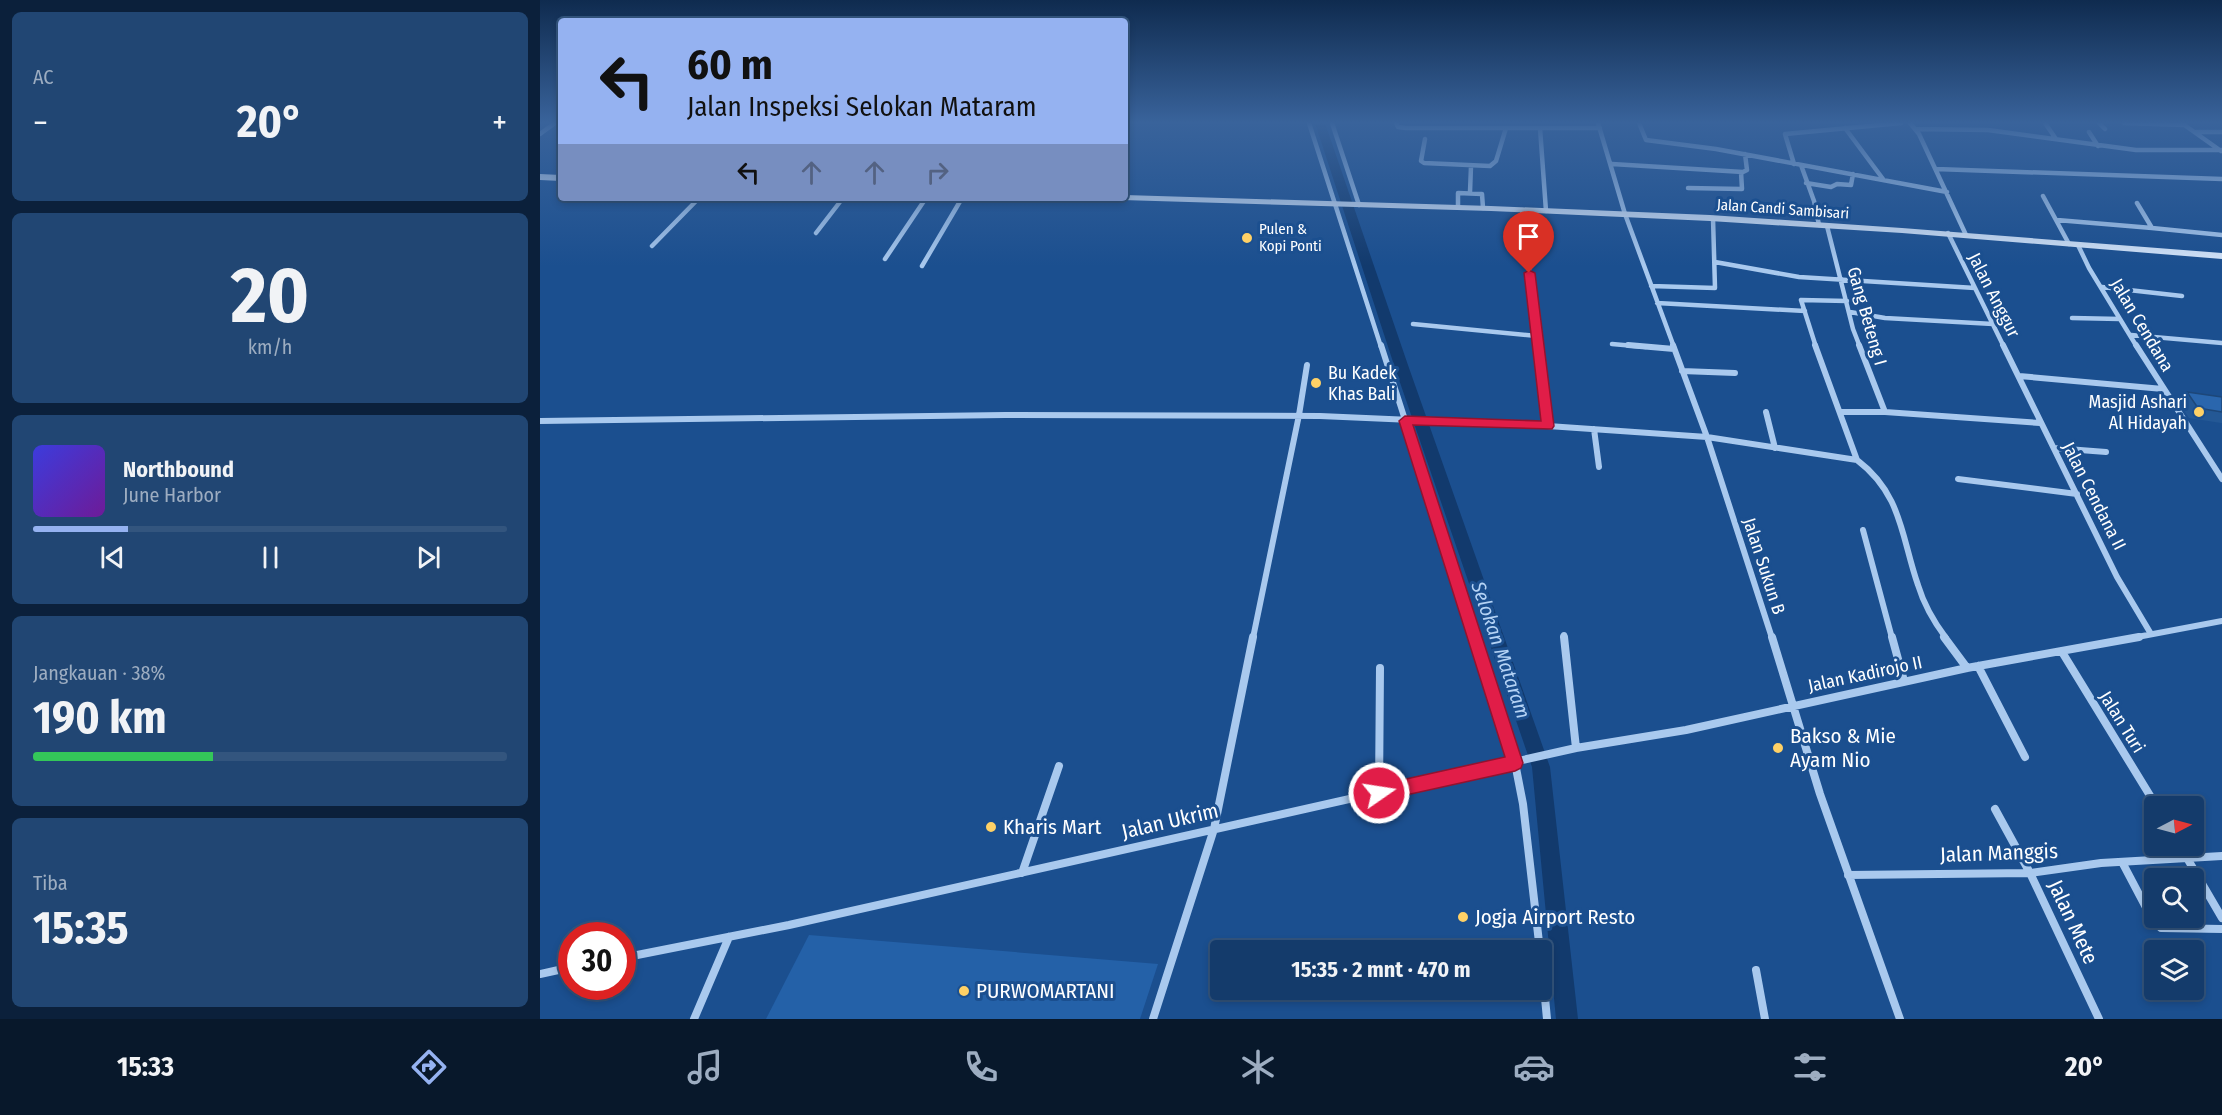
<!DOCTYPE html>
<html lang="id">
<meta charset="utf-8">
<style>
body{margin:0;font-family:"Fira Sans Condensed",sans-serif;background:#214673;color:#f1f3f6;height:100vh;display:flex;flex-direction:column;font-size:22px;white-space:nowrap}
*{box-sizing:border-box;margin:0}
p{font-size:20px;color:#9dadc1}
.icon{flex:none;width:33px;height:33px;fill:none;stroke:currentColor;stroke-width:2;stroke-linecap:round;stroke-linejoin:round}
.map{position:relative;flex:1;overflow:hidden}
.details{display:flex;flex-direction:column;gap:12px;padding:12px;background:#0b203b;width:540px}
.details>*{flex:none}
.banner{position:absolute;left:18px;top:18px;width:570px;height:183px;border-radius:6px;box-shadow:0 3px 9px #0003,0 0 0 2px #33557e;background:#95b2f1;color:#111;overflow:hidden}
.needle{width:39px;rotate:84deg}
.tools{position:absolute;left:1604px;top:796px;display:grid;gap:12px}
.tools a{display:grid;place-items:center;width:60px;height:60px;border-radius:6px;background:#143b6b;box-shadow:0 3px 9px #0003,0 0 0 2px #33557e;font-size:30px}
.speed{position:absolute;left:18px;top:922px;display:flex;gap:12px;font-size:30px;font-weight:700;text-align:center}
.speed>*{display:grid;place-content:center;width:78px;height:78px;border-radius:50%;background:#143b6b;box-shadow:0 3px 9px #0003,0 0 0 2px #33557e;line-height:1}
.speed .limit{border:9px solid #d22;background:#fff;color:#111}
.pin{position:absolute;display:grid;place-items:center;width:51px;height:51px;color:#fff;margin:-62px -26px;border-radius:50% 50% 50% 0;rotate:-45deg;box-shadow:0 0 6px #0007}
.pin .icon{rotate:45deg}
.me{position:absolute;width:66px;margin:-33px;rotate:77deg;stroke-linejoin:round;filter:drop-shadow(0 0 4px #0008)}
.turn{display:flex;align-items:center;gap:21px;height:126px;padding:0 30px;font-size:27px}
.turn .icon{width:78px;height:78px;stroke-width:2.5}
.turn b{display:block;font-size:42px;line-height:51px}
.lanes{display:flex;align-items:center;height:57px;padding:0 30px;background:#0003;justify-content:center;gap:30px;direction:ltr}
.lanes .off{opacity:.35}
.big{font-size:45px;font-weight:700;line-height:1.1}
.details .tile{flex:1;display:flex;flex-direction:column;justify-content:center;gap:9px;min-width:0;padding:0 21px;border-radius:9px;background:#214673}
.details .dial{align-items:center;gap:0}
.dial b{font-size:78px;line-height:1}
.song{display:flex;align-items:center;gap:18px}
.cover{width:72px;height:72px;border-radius:9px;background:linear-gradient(135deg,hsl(240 70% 55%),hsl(280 70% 35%))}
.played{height:6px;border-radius:3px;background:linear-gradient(90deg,#95b2f1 20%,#33557e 20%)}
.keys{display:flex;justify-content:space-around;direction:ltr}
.heat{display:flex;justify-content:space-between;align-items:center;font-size:33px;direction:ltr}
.charge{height:9px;border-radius:4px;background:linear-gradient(90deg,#34c759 38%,#33557e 0)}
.trip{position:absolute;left:670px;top:940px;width:342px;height:60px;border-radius:6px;background:#143b6b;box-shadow:0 3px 9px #0003,0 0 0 2px #33557e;font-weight:700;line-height:60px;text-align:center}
.dock{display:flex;height:96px;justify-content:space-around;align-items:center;background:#08182b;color:#9dadc1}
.dock .icon{width:42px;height:42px}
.dock .current{color:#95b2f1}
.dock b{font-size:27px;color:#f1f3f6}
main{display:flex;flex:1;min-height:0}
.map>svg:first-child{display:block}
.green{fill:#2461a8}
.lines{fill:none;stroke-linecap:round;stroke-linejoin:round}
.canal{fill:#123a6d;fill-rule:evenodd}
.street-far2{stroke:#a9c9ee;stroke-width:4.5}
.street-far1{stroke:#a9c9ee;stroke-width:6}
.street{stroke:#a9c9ee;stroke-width:8}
.secondary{fill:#d6e6fa;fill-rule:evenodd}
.wall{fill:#245895}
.building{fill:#2a66ad;stroke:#1d4779;stroke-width:1.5}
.route{fill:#e11d48;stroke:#92132f;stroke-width:1.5}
.poi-dot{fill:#ffd166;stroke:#1b4f8f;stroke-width:2}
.labels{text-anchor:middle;stroke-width:6;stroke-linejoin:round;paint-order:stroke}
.far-street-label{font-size:15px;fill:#fff;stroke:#1b4f8f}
.far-poi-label{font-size:15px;fill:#fff;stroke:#1b4f8f;text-anchor:start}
.street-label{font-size:18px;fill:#fff;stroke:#1b4f8f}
.poi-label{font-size:18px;fill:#fff;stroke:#1b4f8f;text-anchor:start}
.water-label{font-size:20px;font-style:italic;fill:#b5d3f5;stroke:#1b4f8f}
.near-poi-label{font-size:21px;fill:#fff;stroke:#1b4f8f;text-anchor:start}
.near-street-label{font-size:21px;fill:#fff;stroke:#1b4f8f}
</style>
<main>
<section class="details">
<div class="tile"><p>AC</p>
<div class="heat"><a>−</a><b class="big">20°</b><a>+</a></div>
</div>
<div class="tile dial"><b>20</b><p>km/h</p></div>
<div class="tile">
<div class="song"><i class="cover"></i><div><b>Northbound</b><p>June Harbor</p></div></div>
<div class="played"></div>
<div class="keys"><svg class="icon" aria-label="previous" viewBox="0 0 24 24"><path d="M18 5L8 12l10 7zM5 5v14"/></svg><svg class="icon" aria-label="pause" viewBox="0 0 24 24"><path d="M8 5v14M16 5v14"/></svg><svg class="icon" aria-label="next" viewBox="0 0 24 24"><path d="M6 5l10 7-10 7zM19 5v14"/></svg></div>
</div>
<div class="tile"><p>Jangkauan · 38%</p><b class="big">190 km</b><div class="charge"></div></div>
<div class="tile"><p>Tiba</p><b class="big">15:35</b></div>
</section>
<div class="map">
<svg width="1682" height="1019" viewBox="0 0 1682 1019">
<rect width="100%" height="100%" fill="#1b4f8f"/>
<path class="green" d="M269,935L618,964L600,1019H226Z"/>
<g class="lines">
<path class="canal" d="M775,123H785L869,368L1010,767L1038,1019H1016L992,767L855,368Z"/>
<path class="street-far2" d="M769,123L841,347
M792,123L819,205
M856,123L858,127L866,128H1060
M1058,123L1085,214L1134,347
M1099,123L1106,140L1176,149L1407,192
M1370,123L1379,134L1426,235
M1505,123L1516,139
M1559,123L1565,129
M1584,123L1645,125
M1643,124L1681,151
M1000,128L1006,211
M1305,128L1343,179
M1376,129L1448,130L1596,150H1682
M1549,132L1558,146
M1656,132H1682
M0,134L15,123
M885,139L881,161L884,163L950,166L956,161L966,128
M1072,164L1203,172L1207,170L1205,154
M1254,164L1245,134L1361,123
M1261,165L1274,201L1279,225
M1396,169L1682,179
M1266,183L1291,187L1297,184L1311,185L1313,174
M1148,188L1202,189L1201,172
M930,192L931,166
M1503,196L1529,244
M1597,203L1612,228L1682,235
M918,207V193L942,194L943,208
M982,210L998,347
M1517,220L1612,228
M1287,226L1313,329L1320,347
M276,233L303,198
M1408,233L1464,347
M1538,245L1549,268L1597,347
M112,246L159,198
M345,259L386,198
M1175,262L1259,277L1435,288
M382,266L422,198
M1111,286L1175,288L1173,218
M1562,287L1642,296
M1117,303L1265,311
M1310,312L1345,318L1453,324
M1532,318L1580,319
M873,324L997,336
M1591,335L1682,343
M1072,344L1106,347
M1276,347L1261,300L1307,301"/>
<path class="street-far1" d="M841,345L935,638
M998,345L1008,426
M1088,345L1134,349
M1133,345L1167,437L1232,638
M1275,345L1317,460
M1319,345L1345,412
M1463,345L1577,577L1611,634
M1596,345L1682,479
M1142,371L1195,373
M1479,376L1623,389
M1226,412L1235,448
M1302,412H1345L1500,423
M0,421L465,415L780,416L1008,426L1167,437L1317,460C1362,494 1361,536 1378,585C1384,605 1394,622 1406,638
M1054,429L1059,467
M1514,448L1566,452
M1418,479L1537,494
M1323,530L1352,638
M1024,635V638
M713,638L759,415L767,365
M1592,638L1682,621"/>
<path class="street" d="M934,637L975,763L983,804L1000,951
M1024,637L1036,748
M1232,637L1280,794L1360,1019
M1352,637L1364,681
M1404,637L1427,668
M1522,652L1617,807
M1438,666L1485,757
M839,793L840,668
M1455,809L1490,873L1559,1019
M1640,846L1682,918
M1582,862L1611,917L1621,928L1682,929
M482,873L519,766
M1308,875L1490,873L1561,863L1682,856
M82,958L249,925L1036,748L1146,730L1427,668L1599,637
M1002,966L1007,1019
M1216,970L1225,1019
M0,974L32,967
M154,1019L189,937
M613,1019L674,829L713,637"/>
<path class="secondary" d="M0,174L21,175V181L0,180Z
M585,195L951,206L1170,215L1362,228L1682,253V259L1362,233L1170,221L951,211L582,200L581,198H585Z"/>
</g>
<path class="wall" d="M1647,392L1682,397V423H1681L1649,418L1638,401Z"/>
<path class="building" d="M1647,392L1682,397V412L1658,408Z"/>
<linearGradient id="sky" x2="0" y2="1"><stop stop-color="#0f2b4f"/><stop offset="0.46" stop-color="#39639b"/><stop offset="1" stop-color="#39639b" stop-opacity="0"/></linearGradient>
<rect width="1682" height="266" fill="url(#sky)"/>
<path class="route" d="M989,270L995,273L1014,426L1012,429L873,425L983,763L981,768L975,771L839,801L833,799L830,793L833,787L839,785L965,757L859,421L865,416L1001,421L984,273Z"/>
<g class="poi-dot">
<circle cx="707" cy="238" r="6"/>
<circle cx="776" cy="383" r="6"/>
<circle cx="1659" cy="412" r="6"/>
<circle cx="1238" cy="748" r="6"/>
<circle cx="451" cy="827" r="6"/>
<circle cx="923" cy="917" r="6"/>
<circle cx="424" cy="991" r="6"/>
</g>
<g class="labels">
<g class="far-street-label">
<text transform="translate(1243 209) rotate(4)" y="5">Jalan Candi Sambisari</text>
</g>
<g class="far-poi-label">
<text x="719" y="234">Pulen &amp;<tspan x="719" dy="17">Kopi Ponti</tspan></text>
</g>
<g class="street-label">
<text transform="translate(1454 295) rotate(63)" y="6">Jalan Anggur</text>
<text transform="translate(1327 316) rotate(74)" y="6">Gang Beteng I</text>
<text transform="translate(1602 325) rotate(59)" y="6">Jalan Cendana</text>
<text transform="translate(1554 496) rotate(63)" y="6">Jalan Cendana II</text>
<text transform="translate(1224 566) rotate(72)" y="6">Jalan Sukun B</text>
<text transform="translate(1325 674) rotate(-12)" y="6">Jalan Kadirojo II</text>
<text transform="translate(1582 722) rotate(58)" y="6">Jalan Turi</text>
</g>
<g class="poi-label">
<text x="788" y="379">Bu Kadek<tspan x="788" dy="21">Khas Bali</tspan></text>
<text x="1647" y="408" text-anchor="end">Masjid Ashari<tspan x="1647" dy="21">Al Hidayah</tspan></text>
</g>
<g class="water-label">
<text transform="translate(961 650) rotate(71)" y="7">Selokan Mataram</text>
</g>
<g class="near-poi-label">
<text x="1250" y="743">Bakso &amp; Mie<tspan x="1250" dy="24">Ayam Nio</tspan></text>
<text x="463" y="834">Kharis Mart</text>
<text x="935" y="924">Jogja Airport Resto</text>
<text x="436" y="998">PURWOMARTANI</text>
</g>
<g class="near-street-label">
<text transform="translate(630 821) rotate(-13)" y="7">Jalan Ukrim</text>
<text transform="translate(1459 853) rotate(-2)" y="7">Jalan Manggis</text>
<text transform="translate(1533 922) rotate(65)" y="7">Jalan Mete</text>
</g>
</g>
</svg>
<div class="tools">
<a><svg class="needle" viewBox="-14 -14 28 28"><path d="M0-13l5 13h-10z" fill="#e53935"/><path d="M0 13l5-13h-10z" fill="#9dadc1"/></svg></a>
<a><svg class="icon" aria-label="search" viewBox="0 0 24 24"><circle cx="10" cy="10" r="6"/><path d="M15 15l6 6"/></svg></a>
<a><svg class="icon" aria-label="layers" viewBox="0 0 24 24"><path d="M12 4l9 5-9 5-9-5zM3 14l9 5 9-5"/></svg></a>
</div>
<div class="speed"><div class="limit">30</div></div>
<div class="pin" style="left:989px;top:273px;background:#d93025"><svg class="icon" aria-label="arrive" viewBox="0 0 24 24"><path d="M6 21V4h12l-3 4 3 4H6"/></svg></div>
<svg class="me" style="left:839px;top:793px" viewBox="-20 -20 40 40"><circle r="17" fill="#e11d48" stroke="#fff" stroke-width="3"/><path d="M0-11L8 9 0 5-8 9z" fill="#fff"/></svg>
<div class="trip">15:35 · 2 mnt · 470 m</div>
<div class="banner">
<div class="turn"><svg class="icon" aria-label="left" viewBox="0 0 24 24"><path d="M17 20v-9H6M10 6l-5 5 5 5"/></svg><div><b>60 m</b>Jalan Inspeksi Selokan Mataram</div></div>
<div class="lanes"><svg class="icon" aria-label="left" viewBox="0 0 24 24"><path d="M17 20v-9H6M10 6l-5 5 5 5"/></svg><svg class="icon off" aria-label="ahead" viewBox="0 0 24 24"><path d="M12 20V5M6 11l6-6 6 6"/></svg><svg class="icon off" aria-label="ahead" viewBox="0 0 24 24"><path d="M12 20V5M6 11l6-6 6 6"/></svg><svg class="icon off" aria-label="right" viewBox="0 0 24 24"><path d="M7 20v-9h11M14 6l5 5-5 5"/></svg></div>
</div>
</div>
</main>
<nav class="dock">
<b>15:33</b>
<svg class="icon current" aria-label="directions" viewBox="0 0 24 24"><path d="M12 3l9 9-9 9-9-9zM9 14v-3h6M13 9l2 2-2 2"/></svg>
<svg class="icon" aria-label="music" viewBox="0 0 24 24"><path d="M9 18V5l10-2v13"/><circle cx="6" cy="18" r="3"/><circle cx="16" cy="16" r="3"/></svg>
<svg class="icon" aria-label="phone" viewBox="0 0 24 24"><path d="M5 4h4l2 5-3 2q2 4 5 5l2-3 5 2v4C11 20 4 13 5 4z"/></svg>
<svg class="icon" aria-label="climate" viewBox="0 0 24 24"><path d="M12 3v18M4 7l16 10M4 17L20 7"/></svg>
<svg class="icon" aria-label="car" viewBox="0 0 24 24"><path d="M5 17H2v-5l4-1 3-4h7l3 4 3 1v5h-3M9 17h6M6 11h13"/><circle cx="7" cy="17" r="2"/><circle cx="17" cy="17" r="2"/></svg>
<svg class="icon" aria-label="filters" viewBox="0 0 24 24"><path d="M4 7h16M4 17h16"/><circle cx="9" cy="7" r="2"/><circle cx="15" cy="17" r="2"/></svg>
<b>20°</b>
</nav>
